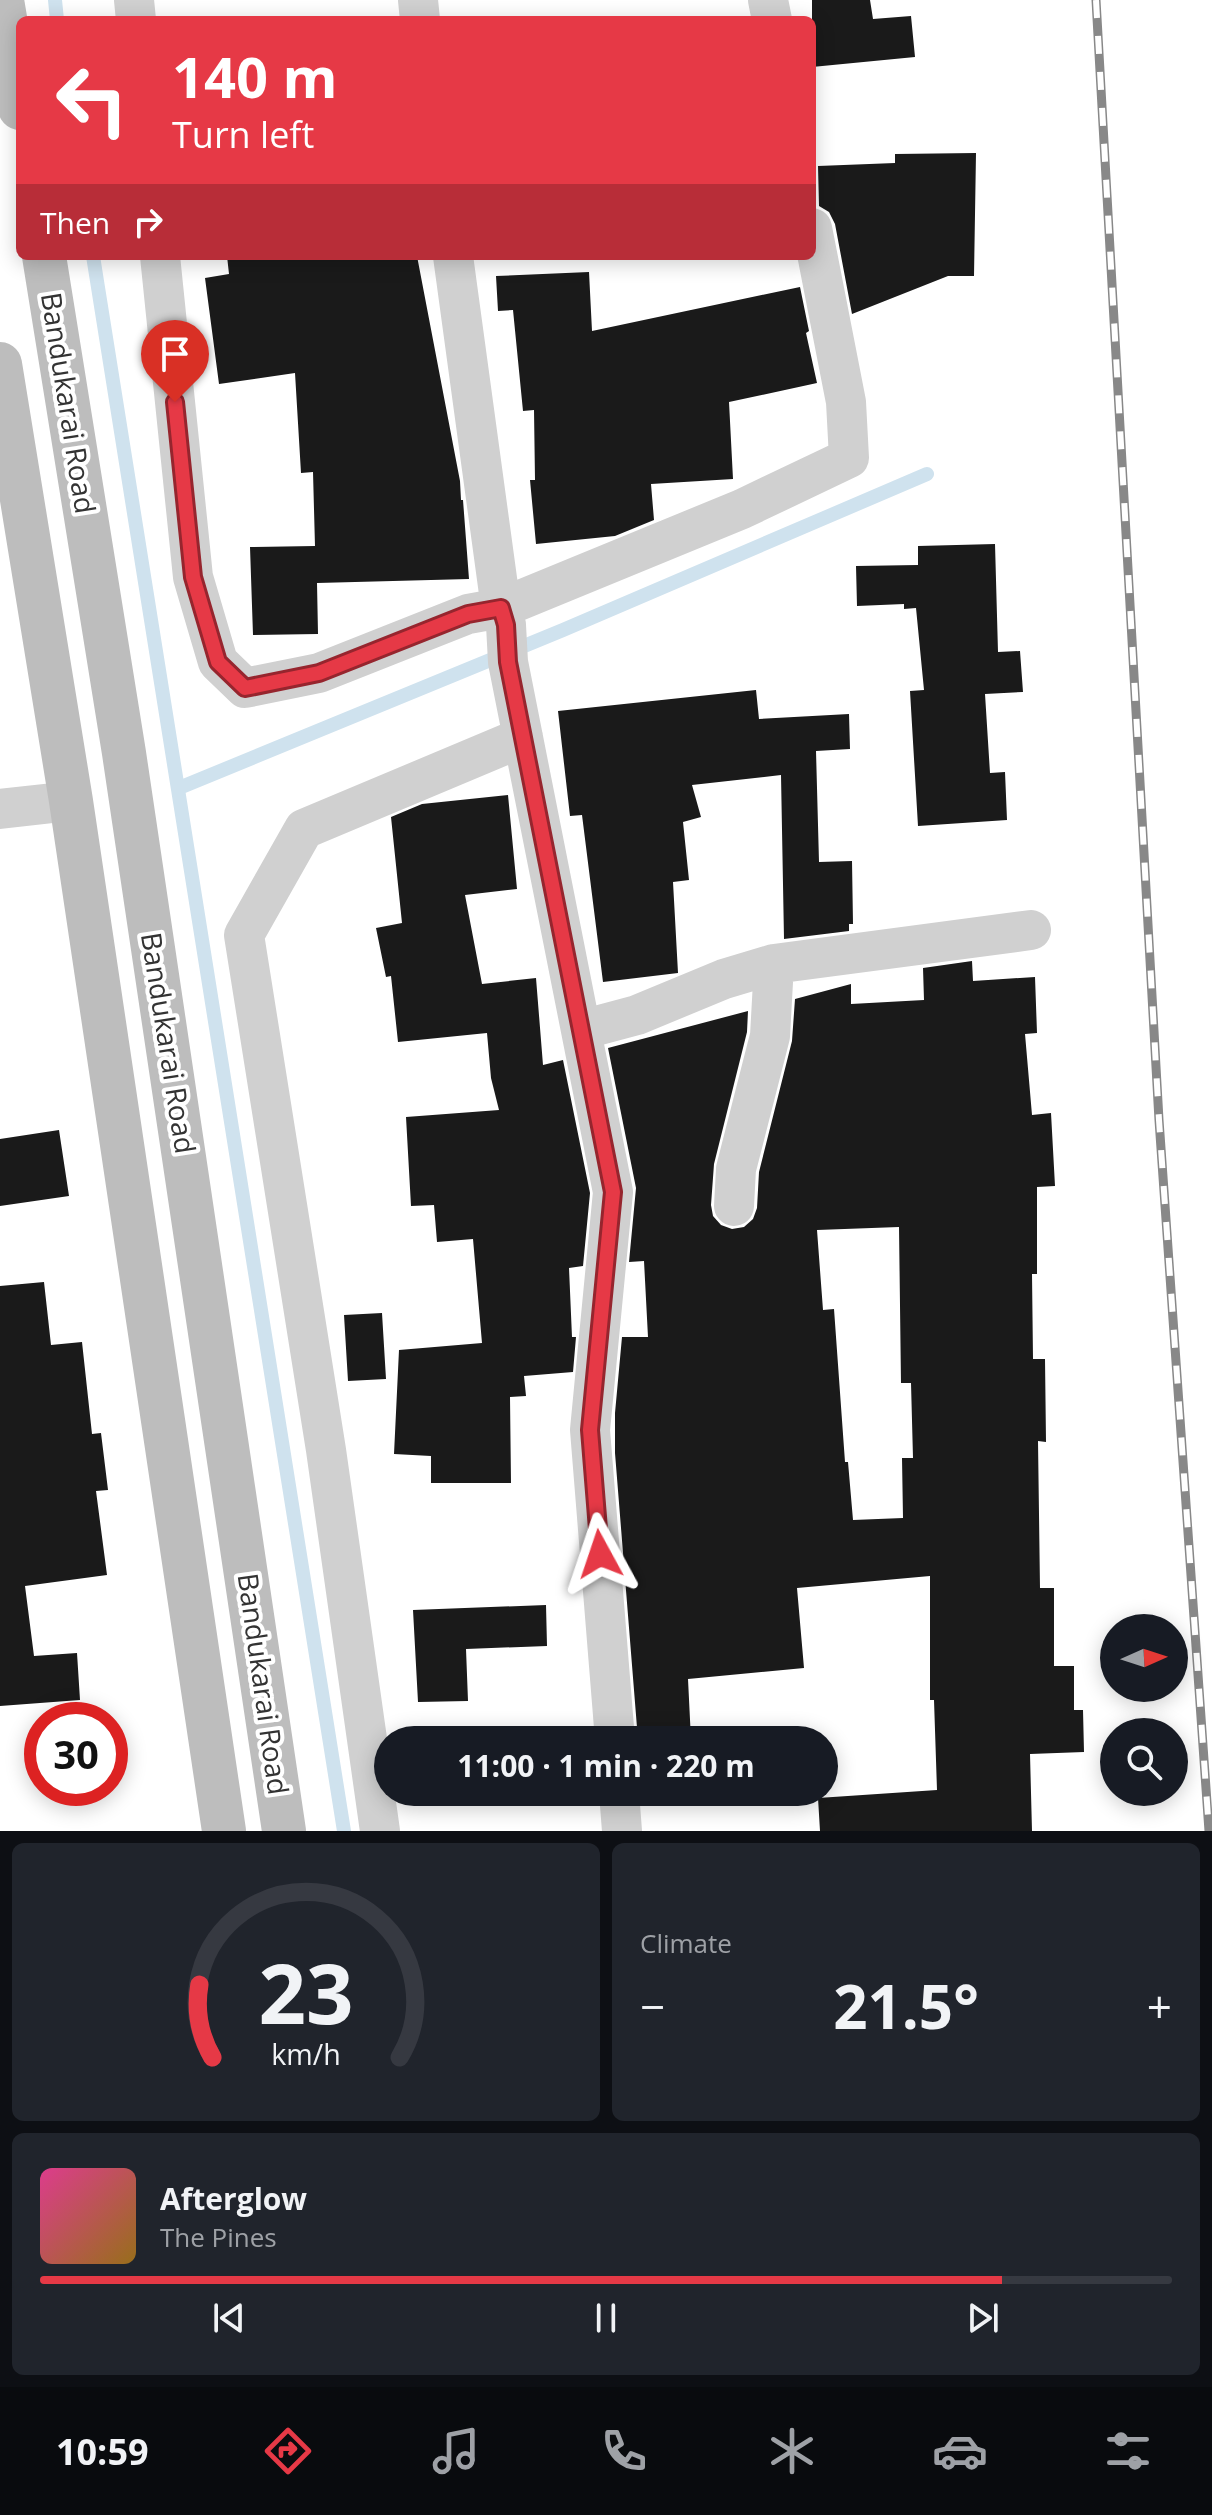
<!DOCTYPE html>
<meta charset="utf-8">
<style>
body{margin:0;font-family:"Open Sans",sans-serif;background:#20242c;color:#f1f3f6;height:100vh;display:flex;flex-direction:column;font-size:30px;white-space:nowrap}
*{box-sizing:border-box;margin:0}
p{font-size:26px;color:#9ea1a6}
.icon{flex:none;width:44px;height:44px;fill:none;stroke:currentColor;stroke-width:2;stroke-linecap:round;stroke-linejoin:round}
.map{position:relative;height:1831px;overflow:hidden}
.drawer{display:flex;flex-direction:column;gap:12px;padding:12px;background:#0d0f14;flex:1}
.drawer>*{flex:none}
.banner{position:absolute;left:16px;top:16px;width:800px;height:244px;border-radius:12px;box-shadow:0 4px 20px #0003;background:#e63946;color:#fff;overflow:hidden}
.needle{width:52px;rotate:87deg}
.tools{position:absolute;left:1100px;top:1614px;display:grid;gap:16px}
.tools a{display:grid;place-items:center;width:88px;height:88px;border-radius:50%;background:#171b24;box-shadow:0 4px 20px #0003;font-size:40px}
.speed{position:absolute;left:24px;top:1702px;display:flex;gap:16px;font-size:40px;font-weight:700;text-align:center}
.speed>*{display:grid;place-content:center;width:104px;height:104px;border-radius:50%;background:#171b24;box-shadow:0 4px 20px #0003;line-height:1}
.speed .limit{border:12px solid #d22;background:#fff;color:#111}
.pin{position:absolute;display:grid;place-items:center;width:68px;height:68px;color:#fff;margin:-82px -34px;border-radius:50% 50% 50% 0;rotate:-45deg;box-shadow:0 0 8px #0007}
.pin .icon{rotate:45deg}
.me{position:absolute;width:88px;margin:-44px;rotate:355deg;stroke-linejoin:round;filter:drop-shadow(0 0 6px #0008)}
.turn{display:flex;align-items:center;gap:28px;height:168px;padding:0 24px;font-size:36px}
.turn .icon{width:104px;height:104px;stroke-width:2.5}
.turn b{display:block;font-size:56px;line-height:68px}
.then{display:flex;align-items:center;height:76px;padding:0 24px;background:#0003;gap:16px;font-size:30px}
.big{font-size:60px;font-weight:700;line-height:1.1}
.drawer .tile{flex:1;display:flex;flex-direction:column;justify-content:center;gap:12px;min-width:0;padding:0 28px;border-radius:12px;background:#20242c}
.drawer .dial{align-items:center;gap:0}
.dial svg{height:208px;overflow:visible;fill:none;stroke:#363941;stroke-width:7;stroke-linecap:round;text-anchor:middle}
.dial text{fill:#f1f3f6;stroke:none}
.song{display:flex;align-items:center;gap:24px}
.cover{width:96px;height:96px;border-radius:12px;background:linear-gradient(135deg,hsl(330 70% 55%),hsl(40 70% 35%))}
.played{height:8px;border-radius:4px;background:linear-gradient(90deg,#e63946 85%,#363941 85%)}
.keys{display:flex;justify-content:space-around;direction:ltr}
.heat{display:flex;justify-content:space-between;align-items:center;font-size:44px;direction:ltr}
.drawer .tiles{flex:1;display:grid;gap:12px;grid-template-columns:1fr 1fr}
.tile:last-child{grid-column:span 2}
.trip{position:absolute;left:374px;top:1726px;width:464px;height:80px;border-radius:40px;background:#171b24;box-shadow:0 4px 20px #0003;font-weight:700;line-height:80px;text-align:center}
.tab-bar{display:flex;height:128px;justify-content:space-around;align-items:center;background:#090b0e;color:#9ea1a6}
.tab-bar .icon{width:56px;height:56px}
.tab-bar .on{color:#e63946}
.tab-bar b{font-size:36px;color:#f1f3f6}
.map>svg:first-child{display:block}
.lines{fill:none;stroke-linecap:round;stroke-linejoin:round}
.stream{stroke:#cfe2ee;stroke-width:14}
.building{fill:#1a1a1a;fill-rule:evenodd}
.minor{stroke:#d0d0d0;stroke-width:40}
.secondary{stroke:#bdbdbd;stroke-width:44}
.rail-casing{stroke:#888;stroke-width:9}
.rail{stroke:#fff;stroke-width:6;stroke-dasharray:18;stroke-linecap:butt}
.route-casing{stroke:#96252e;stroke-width:20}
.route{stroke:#e63946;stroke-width:14}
.labels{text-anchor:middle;stroke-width:8;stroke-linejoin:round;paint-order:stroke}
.street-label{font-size:28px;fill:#333;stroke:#fff}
</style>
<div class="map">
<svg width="1212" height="1831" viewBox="0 0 1212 1831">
<rect width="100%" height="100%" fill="#fff"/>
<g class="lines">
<path class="stream" d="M55,0L57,20
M93,256L344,1831
M179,788L563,630L927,474"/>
</g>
<path class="building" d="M812,0H870L873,19L911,16L915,57L812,67Z
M976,153L974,276H948L852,314L835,224L829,212L819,206L818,166L895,163V154Z
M227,256H417L460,481L461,500H463L469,579L317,583L318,634L253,635L250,547L315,546L313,472L301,473L295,373L219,384L205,278L229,274Z
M589,272L592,331L800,287L809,331L806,333L817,383L729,402L733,479L651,484L654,520L615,536L536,544L530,480H535L534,410L523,411L513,310L498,311L496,276Z
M995,544L998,652L1020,651L1023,692L985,694L990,773L1005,772L1007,820L918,826L910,691L924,690L916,608L904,609V604L857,606L856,566L918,565V546Z
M756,690L759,719L849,714L850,749L816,751L819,862L852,861L853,924H849V931L784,939L781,775L692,785L701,817L683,822L689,880L673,882L678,973L603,982L582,815L570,816L558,711Z
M508,795L517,889L465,895L482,984L536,978L543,1065L563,1060L590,1193L583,1266L569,1268L572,1337H576L573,1372L524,1376L526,1396L510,1397L511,1483H431V1456L394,1454L399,1350L482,1343L473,1239L437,1242L434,1205L411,1206L406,1117L499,1110L491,1078L487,1033L398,1042L391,976L386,977L376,928L402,923L391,817L422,804Z
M972,961L973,981L1035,977L1037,1033L1025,1034L1032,1115L1051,1113L1055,1186L1037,1187V1274H1032L1033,1359H1045L1046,1442L1038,1441L1040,1588H1054V1666H1074V1710H1083L1084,1752L1030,1754L1032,1831H820L818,1798L937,1790L934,1700H930V1576L797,1588L804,1668L688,1679L691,1740H638L615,1453V1413L622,1337H648L644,1261L629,1262L636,1188L608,1048L748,1011L747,1032L714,1164L711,1205L713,1216L721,1225L732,1229L744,1227L753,1219L757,1208L759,1172L792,1041L795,999L851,984V1004L924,1000L923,968ZM899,1227L901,1383H911L913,1458H902L903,1518L853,1520L848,1462H845L834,1309L823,1310L817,1230Z
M59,1130L69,1196L0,1206V1139Z
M44,1282L51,1345L82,1342L92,1434L101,1433L108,1490L96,1491L107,1575L25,1586L34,1656L77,1653L80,1700L0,1706V1286Z
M382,1313L386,1379L348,1381L344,1315Z
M546,1605L547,1646L466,1649L468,1701L418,1702L413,1610Z"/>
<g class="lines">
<path class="minor" d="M134,0L136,20
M418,0L420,20
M768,0L772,20
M160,256L193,577L218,662L245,688L319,673L468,614L501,608L742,509L849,458L846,402L812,228
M453,256L501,608L506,625L508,662L613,1192L590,1430L615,1740
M0,809L71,801
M581,1030L637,1015L724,979L774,964L1031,930
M734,1206L736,1169L770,1036L774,964
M619,1792L622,1831
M380,1831L326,1450L244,935L304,829L523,737"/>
<path class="secondary" d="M2,0L20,108
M44,256L124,753L284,1831
M0,364L71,801L224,1831"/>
<g class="rail-casing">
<path id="rail" d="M1096,0L1159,1120L1209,1831"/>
</g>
<use href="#rail" class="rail"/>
</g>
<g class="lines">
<g class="route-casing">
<path id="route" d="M175,402L193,577L218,662L245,688L319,673L468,614L501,608L506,625L508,662L613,1192L590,1430L600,1554"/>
</g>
<use href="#route" class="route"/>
</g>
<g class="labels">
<g class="street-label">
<text transform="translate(68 403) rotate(81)" y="10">Bandukarai Road</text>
<text transform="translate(168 1043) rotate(81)" y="10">Bandukarai Road</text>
<text transform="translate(263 1684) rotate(82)" y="10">Bandukarai Road</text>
</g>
</g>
</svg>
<div class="tools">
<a><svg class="needle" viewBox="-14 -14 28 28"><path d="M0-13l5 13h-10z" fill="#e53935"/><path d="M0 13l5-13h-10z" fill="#9ea1a6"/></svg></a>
<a><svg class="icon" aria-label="search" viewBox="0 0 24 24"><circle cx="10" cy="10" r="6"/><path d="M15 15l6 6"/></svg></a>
</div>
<div class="speed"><div class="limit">30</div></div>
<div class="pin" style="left:175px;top:402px;background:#d93025"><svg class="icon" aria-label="arrive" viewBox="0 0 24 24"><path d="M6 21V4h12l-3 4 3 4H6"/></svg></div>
<svg class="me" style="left:600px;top:1554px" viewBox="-20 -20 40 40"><path d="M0-17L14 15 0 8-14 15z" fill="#e63946" stroke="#fff" stroke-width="4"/></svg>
<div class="trip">11:00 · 1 min · 220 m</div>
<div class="banner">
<div class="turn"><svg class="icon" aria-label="left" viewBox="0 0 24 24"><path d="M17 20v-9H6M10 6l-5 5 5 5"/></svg><div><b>140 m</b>Turn left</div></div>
<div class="then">Then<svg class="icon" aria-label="right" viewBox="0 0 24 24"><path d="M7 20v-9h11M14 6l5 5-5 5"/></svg></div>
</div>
</div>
<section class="drawer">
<div class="tiles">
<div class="tile dial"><svg viewBox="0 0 100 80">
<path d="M14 69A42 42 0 1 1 86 69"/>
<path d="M14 69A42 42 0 0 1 9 41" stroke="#e63946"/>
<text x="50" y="56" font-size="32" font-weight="700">23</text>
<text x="50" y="72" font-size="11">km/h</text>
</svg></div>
<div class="tile"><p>Climate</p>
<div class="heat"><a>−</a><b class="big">21.5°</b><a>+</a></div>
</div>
<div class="tile">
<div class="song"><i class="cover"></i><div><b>Afterglow</b><p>The Pines</p></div></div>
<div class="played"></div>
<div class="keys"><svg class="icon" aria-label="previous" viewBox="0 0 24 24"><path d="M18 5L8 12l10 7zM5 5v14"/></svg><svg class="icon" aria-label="pause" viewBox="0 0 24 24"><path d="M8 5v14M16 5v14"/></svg><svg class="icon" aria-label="next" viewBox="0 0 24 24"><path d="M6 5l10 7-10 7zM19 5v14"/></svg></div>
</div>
</div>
</section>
<nav class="tab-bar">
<b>10:59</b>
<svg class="icon on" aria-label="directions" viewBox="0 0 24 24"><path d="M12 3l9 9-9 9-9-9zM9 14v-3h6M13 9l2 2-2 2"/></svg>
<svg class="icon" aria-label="music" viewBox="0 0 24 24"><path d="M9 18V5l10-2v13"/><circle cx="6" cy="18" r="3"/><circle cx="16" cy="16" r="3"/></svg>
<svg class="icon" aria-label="phone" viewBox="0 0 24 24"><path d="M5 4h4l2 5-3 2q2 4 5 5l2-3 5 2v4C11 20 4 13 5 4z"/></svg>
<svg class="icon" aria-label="climate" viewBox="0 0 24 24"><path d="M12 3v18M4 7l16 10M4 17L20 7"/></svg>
<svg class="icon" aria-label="car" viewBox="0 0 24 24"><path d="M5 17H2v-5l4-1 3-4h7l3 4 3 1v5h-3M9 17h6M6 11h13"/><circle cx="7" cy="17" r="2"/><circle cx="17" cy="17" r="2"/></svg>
<svg class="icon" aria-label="filters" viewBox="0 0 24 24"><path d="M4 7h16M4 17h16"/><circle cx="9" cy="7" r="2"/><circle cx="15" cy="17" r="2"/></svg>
</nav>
